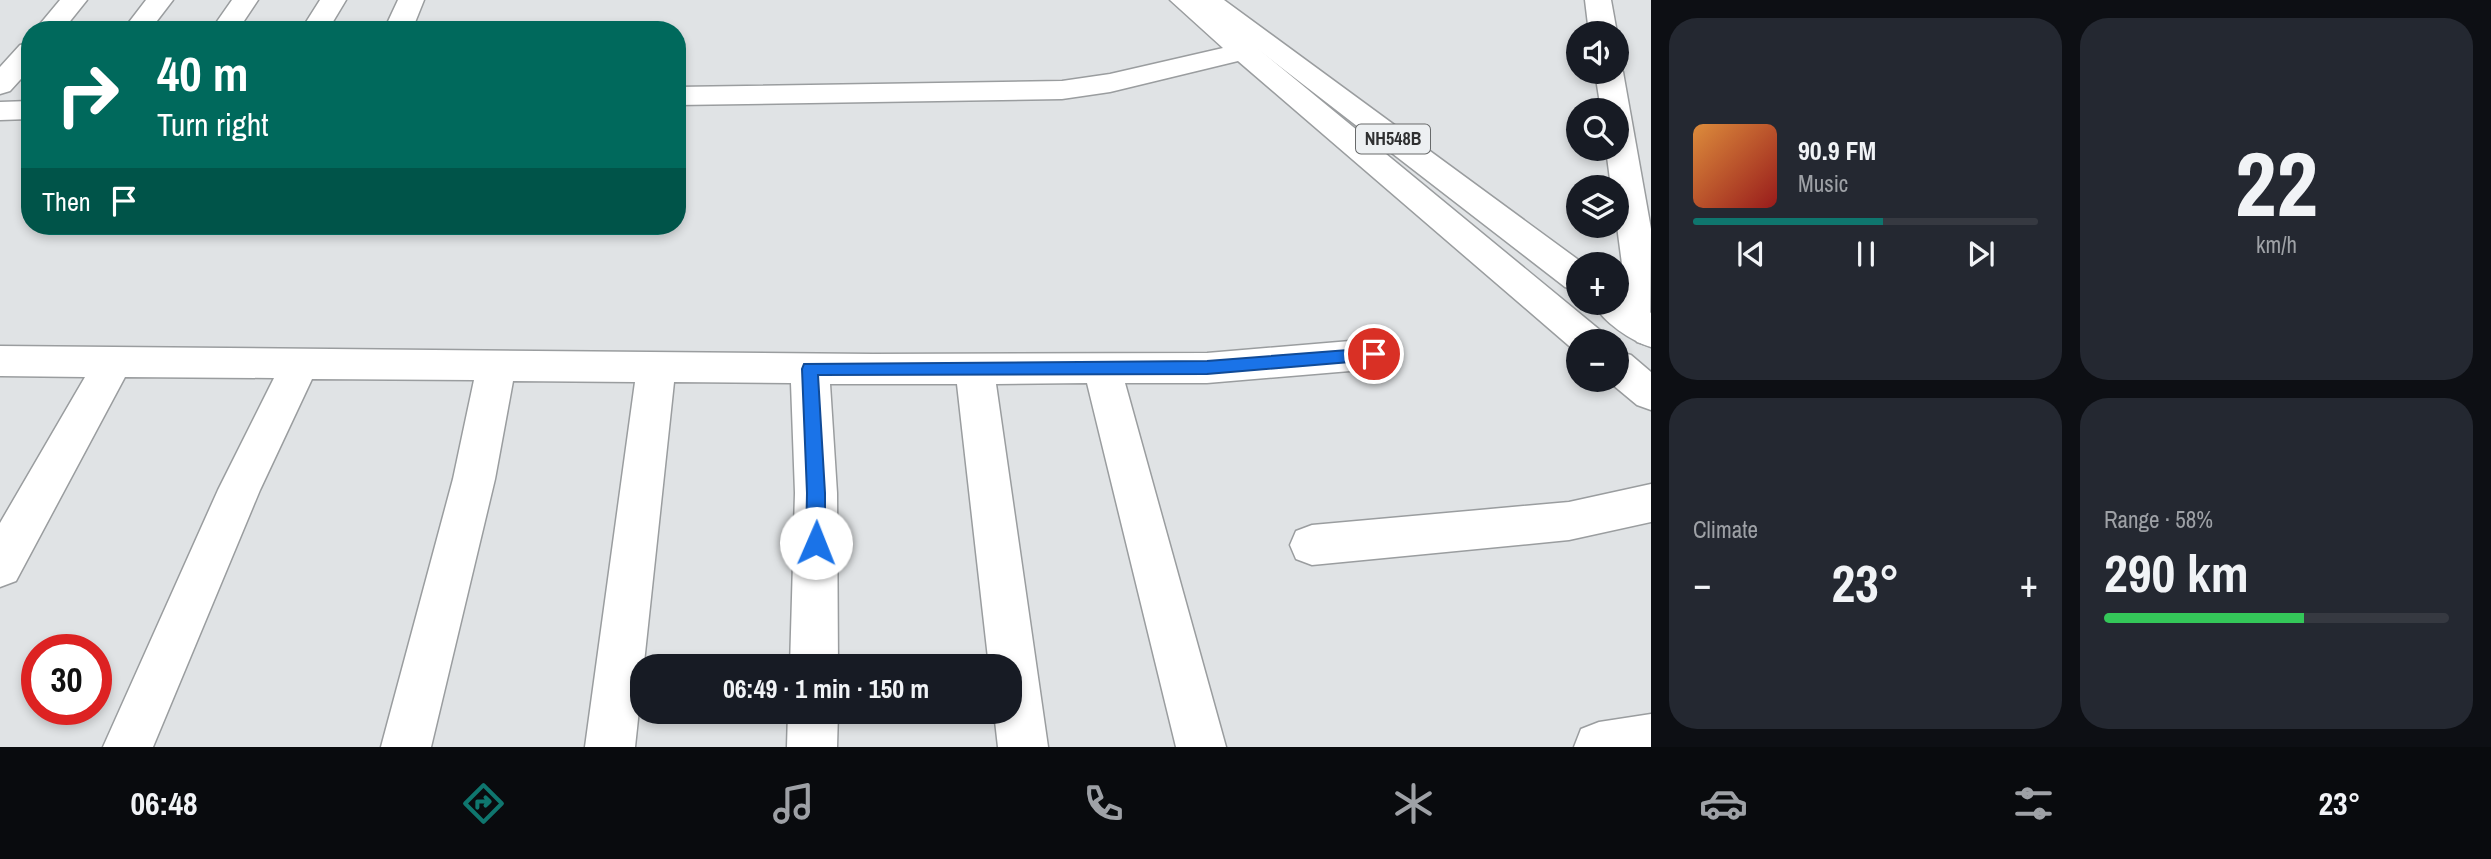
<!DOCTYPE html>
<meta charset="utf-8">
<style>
body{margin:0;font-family:"Archivo Narrow",sans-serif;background:#242831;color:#f1f3f6;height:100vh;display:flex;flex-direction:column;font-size:26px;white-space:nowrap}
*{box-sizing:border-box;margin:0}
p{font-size:23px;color:#9ea1a6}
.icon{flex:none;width:38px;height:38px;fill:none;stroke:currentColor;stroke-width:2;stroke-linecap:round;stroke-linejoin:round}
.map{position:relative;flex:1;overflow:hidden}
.details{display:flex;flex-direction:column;gap:18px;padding:18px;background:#0d0f14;width:840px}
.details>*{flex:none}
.banner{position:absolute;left:21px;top:21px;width:665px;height:214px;border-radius:28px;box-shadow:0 4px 10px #0003;background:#00695c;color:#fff;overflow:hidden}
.tools{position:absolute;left:1566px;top:21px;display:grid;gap:14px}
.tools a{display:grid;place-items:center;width:63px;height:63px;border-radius:50%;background:#171b24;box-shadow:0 4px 10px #0003;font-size:35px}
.speed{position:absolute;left:21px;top:634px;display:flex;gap:14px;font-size:35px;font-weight:700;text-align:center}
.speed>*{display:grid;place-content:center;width:91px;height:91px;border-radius:50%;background:#171b24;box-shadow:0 4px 10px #0003;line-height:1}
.speed .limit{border:10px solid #d22;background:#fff;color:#111}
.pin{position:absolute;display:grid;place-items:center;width:60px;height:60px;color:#fff;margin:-30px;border:4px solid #fff;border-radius:50%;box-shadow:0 2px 7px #0007}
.me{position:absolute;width:77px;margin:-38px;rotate:1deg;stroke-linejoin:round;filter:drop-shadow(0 0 5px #0008)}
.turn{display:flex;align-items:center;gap:24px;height:147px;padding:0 21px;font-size:32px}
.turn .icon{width:91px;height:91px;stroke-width:2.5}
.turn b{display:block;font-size:49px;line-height:60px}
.then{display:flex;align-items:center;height:66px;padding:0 21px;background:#0003;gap:14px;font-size:26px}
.big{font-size:52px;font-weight:700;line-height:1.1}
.details .card{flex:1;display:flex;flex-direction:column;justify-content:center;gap:10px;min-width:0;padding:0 24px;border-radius:28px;background:#242831}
.details .dial{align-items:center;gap:0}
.dial b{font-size:91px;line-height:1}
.song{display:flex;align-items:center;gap:21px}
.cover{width:84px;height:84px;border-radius:10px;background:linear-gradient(135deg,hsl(30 70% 55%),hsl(0 70% 35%))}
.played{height:7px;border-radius:4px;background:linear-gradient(90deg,#0f766e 55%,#363941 55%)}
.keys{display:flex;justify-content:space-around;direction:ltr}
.heat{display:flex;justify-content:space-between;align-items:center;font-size:38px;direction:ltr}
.charge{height:10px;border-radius:5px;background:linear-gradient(90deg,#34c759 58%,#363941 0)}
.details .tiles{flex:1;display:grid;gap:18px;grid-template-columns:repeat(2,1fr)}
.trip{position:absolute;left:630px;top:654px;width:392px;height:70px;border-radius:28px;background:#171b24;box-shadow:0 4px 10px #0003;font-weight:700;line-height:70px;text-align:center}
.dock{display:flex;height:112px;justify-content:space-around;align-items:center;background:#090b0e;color:#9ea1a6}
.dock .icon{width:49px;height:49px}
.dock .active{color:#0f766e}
.dock b{font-size:32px;color:#f1f3f6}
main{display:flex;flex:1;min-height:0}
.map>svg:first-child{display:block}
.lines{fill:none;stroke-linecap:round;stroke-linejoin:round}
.minor-casing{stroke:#9a9d9f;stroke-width:3}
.highway-casing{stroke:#9a9d9f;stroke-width:3}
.minor{fill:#fff;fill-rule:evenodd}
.highway{fill:#fff;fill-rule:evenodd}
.route{fill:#1a73e8;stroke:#114b97;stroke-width:2}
.labels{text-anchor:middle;stroke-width:7;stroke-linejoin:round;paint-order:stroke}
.shield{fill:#edf0f2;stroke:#686a6b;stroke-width:2}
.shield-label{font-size:18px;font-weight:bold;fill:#2f3031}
</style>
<main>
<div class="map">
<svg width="1651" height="747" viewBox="0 0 1651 747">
<rect width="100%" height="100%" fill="#e0e3e5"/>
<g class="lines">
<g class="minor-casing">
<path id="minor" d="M60,0H87L63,30H35Z
M146,0H173L150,30H123Z
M232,0H258L238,30H211Z
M320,0H346L328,30H301Z
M398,0H424L412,30H384Z
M1170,0H1199L1601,331L1607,341H1578V352L1575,351L1238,61L1110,92L1062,99L677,105V87L1062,81L1110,74L1223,48Z
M1585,0H1611L1617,33H1589Z
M30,43V69L10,91L0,94V67L20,45Z
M1617,65L1623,72L1651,229L1650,346L1637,342L1631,332L1617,226V187H1611L1606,149H1617V110H1601L1595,72H1617Z
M30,101V119L0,120V102Z
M1374,339L1387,344L1393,354L1387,364L1374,369L1207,383H1125L1226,747H1176L1087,383L996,384L1048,747H998L994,712H1010V667H989L957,384H830L837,493L838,667H790L795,493L791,383L674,382L635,747H585L635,382L513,381L495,479L431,747H381L453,479L474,380L312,379L260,490L153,747H103L218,490L274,378L125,377L16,581L0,587V523L85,377L0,376V346L873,354L1207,353Z
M1617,351L1631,355L1651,372V410L1637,405L1607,380H1617Z
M1651,484V522L1569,540L1312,565L1296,559L1290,545L1296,531L1312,525L1569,502Z
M788,712H838L837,747H787Z
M1651,714V747H1574L1581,729L1599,722Z"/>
</g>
<g class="highway-casing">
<path id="highway" d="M1194,0H1224L1584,264H1578V291L1565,287Z
M1617,291L1651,313V347C1631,341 1603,322 1593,303H1617Z"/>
</g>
<use href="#minor" class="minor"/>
<use href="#highway" class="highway"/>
</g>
<path class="route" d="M1374,348L1382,354L1374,360L1207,374L818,375L825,493V543L822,549L816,551L809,549L806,543L807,493L802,369L804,364L1207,361Z"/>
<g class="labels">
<rect class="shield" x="1356" y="124.5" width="74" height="29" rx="5"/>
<g class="shield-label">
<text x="1393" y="145">NH548B</text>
</g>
</g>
</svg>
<div class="tools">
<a><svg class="icon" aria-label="sound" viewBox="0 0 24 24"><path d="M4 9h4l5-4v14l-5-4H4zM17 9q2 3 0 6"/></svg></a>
<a><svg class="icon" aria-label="search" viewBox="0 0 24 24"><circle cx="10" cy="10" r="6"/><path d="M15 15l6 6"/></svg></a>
<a><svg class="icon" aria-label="layers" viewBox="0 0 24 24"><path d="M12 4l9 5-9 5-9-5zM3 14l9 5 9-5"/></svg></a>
<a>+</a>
<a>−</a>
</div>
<div class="speed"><div class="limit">30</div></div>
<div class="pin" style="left:1374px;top:354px;background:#d93025"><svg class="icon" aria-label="arrive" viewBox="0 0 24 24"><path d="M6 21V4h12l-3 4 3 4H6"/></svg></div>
<svg class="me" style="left:816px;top:543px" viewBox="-20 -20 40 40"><circle r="19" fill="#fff"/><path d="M0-13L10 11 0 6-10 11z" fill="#1a73e8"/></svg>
<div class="trip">06:49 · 1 min · 150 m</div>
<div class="banner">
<div class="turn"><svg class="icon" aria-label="right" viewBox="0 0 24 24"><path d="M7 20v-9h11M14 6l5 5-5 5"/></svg><div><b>40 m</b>Turn right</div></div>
<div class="then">Then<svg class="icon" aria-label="arrive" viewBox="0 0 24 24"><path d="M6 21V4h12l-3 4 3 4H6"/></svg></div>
</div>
</div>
<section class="details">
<div class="tiles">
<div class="card">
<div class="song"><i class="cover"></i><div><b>90.9 FM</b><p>Music</p></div></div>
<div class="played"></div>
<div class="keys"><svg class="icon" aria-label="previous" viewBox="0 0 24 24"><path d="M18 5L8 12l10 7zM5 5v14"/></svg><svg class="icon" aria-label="pause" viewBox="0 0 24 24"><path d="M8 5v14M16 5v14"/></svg><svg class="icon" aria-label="next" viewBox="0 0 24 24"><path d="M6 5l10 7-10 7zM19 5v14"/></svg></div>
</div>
<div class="card dial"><b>22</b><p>km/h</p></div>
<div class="card"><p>Climate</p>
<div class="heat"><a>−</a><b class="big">23°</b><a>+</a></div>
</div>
<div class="card"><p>Range · 58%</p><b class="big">290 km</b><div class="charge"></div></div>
</div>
</section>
</main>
<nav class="dock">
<b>06:48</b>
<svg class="icon active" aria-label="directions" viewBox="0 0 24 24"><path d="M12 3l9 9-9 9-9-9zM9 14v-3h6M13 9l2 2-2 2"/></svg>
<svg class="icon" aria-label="music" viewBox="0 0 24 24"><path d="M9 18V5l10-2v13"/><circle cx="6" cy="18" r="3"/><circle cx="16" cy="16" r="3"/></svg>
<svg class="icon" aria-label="phone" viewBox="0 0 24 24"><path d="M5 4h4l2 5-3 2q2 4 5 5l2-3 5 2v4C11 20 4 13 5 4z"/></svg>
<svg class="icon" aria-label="climate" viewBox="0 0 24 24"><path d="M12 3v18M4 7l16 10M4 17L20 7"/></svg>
<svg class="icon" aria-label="car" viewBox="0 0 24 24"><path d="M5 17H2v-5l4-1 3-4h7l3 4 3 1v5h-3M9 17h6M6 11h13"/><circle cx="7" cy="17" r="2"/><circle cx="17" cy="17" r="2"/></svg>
<svg class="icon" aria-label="filters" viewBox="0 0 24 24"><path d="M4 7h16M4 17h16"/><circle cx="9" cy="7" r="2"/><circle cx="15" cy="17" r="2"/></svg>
<b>23°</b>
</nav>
